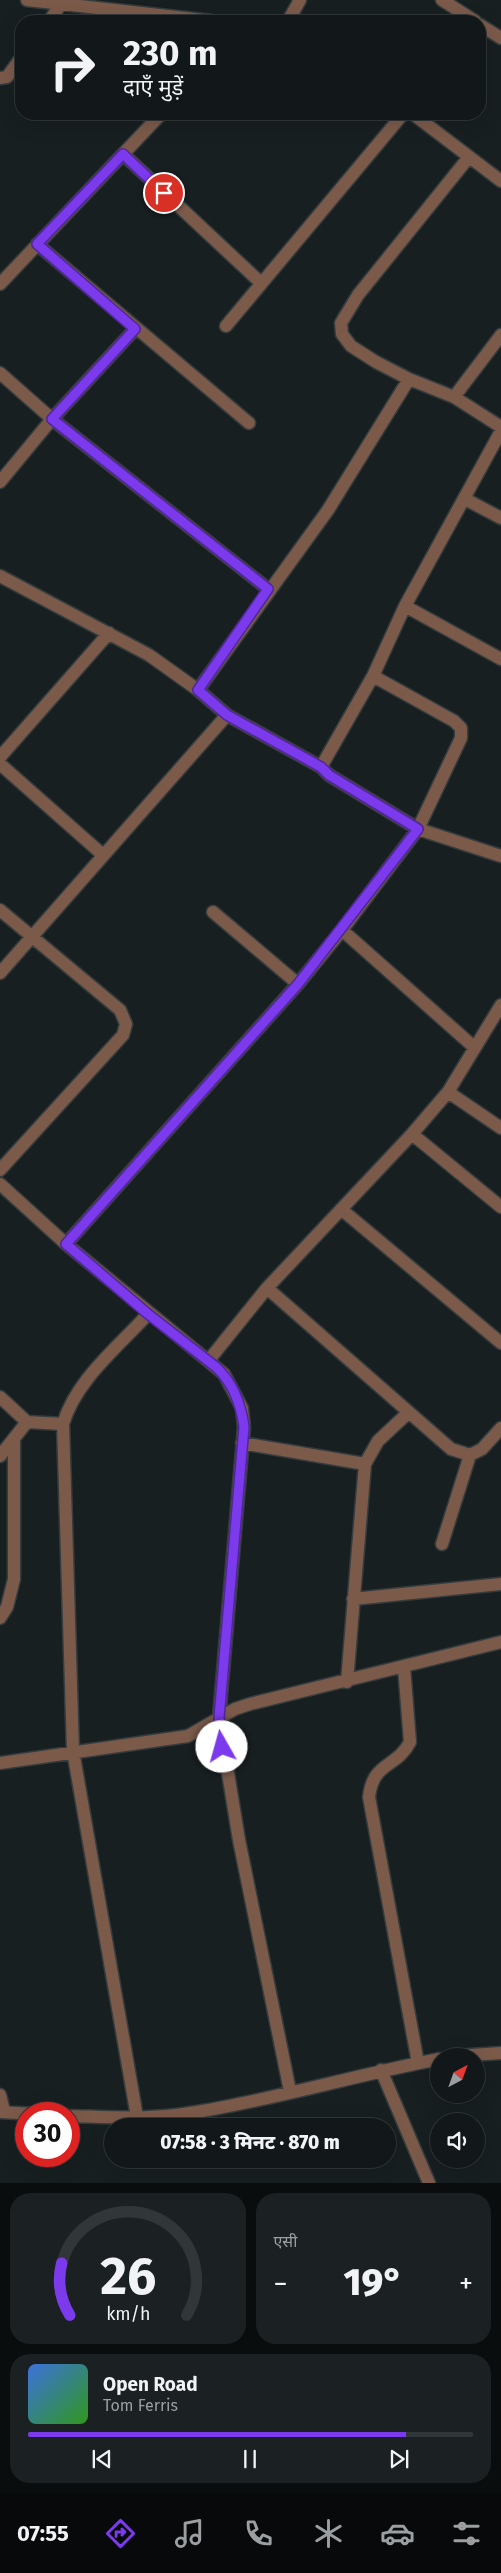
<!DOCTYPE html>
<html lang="hi">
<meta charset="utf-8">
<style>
body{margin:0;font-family:"Fira Sans","Noto Sans Devanagari",sans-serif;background:#1b2022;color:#f1f3f6;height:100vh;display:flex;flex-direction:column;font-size:19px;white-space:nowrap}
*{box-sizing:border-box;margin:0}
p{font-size:16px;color:#9c9fa2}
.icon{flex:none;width:28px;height:28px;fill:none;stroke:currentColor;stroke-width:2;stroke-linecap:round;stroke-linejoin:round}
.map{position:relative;height:2183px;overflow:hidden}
.details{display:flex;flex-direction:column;gap:10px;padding:10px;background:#0a0d0e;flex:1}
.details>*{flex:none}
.guide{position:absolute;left:15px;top:15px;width:471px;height:105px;border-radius:20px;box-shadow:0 5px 20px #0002,0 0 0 1px #313638;background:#121719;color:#f1f3f6;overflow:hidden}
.needle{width:32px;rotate:41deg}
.fabs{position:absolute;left:430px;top:2048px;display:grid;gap:10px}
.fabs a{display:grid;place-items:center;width:55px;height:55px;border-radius:50%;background:#121719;box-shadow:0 5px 20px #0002,0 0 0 1px #313638;font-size:25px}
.speed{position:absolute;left:15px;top:2102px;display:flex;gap:10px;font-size:25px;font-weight:700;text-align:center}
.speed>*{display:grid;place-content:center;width:65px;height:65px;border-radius:50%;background:#121719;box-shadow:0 5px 20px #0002,0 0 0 1px #313638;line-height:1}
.speed .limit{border:8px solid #d22;background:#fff;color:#111}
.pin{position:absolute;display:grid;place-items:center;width:42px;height:42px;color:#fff;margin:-21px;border:2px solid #fff;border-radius:50%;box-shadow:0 1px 5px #0007}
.me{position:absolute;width:55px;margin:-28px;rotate:353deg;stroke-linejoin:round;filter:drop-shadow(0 0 4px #0008)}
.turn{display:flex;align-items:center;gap:18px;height:105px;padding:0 25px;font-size:22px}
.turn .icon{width:65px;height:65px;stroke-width:2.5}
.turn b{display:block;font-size:35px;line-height:42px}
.big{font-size:38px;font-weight:800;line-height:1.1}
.details .widget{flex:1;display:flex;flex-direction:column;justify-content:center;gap:8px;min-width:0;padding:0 18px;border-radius:20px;background:#1b2022}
.details .dial{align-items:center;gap:0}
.dial svg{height:130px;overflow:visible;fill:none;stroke:#313638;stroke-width:7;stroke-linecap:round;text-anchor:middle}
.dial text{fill:#f1f3f6;stroke:none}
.song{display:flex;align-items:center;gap:15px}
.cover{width:60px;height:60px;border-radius:8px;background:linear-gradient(135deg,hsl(220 70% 55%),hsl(110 70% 35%))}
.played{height:5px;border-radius:2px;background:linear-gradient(90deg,#7c3aed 85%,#313638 85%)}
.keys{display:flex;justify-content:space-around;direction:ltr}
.heat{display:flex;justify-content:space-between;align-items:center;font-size:28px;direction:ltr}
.details .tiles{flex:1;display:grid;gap:10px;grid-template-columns:1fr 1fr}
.widget:last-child{grid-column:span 2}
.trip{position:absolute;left:104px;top:2118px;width:292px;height:50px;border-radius:25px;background:#121719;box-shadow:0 5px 20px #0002,0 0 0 1px #313638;font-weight:800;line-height:50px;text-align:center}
.tabs{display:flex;height:80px;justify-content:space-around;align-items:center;background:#07090a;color:#9c9fa2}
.tabs .icon{width:35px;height:35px}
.tabs .selected{color:#7c3aed}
.tabs b{font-size:22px;color:#f1f3f6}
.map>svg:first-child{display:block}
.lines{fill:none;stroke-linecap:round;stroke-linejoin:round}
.minor-casing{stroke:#353c3e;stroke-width:15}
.minor{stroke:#7b5a4a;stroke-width:12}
.route-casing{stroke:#51269a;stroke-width:12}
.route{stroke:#7c3aed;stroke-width:9}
</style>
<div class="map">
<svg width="501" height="2183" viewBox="0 0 501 2183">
<rect width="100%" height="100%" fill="#181f21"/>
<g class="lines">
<g class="minor-casing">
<path id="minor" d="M27,0L212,21
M442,0L475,21
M49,21L64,0
M288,21L300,0
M480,25L501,38
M0,78L7,77L21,58
M413,114L501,181
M123,154L261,283
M469,157L358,295L341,323L342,334L351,346L376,362L409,379L454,397L501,427
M37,244L249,423
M0,284L161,114
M226,326L403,114
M0,373L52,419L268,589
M454,397L501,335
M0,482L52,419L135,329
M465,499L501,518
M0,576L149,655L198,690L227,715L321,767L329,775L418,829L501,856
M405,606L501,659
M198,690L328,510L409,379
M0,757L109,633
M0,764L103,855
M321,767L373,676L405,606L501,431
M0,910L120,1010L126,1024L123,1035L0,1170
M213,912L298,984
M342,930L475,1048
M0,973L227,715
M448,1092L501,1128
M412,1134L501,1207
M0,1184L66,1244L224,1374L242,1408L244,1427L219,1718L239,1840L290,2091
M341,1209L501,1343
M66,1244L298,984L342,930L418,829L461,738V728L454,721L373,676
M267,1288L451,1449L470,1455L482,1449L501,1428
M209,1360L267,1288L412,1134L448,1092L501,1005
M0,1397L27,1422L63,1424
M242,1443L365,1464
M0,1456L27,1422
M442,1544L470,1455
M353,1599L501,1584
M0,1618L7,1607L14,1579V1440
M404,1667L410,1742C397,1768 373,1761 369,1797L418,2063
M347,1682L365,1464L378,1441L409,1412
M0,1763L188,1736L235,1709L250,1704L501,1642
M456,2056L501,2053
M381,2070L429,2183
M0,2095L4,2111
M0,2112L35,2114
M69,2116C109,2117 150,2120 190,2113C274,2100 355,2075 439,2059
M137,2117L73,1751L63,1424C76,1380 118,1347 148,1314"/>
</g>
<use href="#minor" class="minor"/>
</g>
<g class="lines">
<g class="route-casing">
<path id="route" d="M164,193L123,154L37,244L135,329L52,419L268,589L198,690L227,715L321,767L329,775L418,829L298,984L66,1244L148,1314L216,1367C233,1383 241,1404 244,1427L219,1718L222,1747"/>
</g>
<use href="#route" class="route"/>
</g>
</svg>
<div class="fabs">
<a><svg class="needle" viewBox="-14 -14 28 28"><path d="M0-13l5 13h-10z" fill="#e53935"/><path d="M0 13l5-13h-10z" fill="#9c9fa2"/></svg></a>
<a><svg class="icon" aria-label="sound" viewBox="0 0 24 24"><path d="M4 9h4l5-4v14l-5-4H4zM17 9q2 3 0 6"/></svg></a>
</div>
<div class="speed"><div class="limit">30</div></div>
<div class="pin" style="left:164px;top:193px;background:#d93025"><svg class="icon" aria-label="arrive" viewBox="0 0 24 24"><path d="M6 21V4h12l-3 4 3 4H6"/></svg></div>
<svg class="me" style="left:222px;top:1747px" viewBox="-20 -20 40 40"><circle r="19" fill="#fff"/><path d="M0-13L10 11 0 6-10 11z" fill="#7c3aed"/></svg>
<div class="trip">07:58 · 3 मिनट · 870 m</div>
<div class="guide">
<div class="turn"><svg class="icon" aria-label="right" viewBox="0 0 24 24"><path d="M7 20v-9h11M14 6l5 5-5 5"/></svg><div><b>230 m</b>दाएँ मुड़ें</div></div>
</div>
</div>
<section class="details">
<div class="tiles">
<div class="widget dial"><svg viewBox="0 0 100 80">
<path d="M14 69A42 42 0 1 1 86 69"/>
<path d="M14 69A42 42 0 0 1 9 37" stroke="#7c3aed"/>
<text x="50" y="56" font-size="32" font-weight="700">26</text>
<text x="50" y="72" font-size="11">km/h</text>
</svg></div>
<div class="widget"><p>एसी</p>
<div class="heat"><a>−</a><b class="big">19°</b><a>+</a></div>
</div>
<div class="widget">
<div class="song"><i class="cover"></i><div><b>Open Road</b><p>Tom Ferris</p></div></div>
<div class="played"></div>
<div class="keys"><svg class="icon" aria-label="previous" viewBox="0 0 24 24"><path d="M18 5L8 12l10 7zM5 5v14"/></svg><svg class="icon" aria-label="pause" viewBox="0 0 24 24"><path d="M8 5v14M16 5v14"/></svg><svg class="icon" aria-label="next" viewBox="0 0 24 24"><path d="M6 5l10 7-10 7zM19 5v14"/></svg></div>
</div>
</div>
</section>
<nav class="tabs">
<b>07:55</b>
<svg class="icon selected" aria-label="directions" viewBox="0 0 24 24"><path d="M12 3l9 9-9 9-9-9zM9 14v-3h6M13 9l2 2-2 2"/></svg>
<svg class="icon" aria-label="music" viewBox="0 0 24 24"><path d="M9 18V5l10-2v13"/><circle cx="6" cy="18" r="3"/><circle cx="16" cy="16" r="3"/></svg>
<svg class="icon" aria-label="phone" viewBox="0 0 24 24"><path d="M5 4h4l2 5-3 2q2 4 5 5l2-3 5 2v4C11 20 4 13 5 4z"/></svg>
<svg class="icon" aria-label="climate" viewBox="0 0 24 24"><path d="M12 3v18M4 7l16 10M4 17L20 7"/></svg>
<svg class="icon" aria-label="car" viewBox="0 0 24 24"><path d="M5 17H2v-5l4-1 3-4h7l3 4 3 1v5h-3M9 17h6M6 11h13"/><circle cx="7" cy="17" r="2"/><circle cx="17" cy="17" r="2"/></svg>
<svg class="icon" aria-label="filters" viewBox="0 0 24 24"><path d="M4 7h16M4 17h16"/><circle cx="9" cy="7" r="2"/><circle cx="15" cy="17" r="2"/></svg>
</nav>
